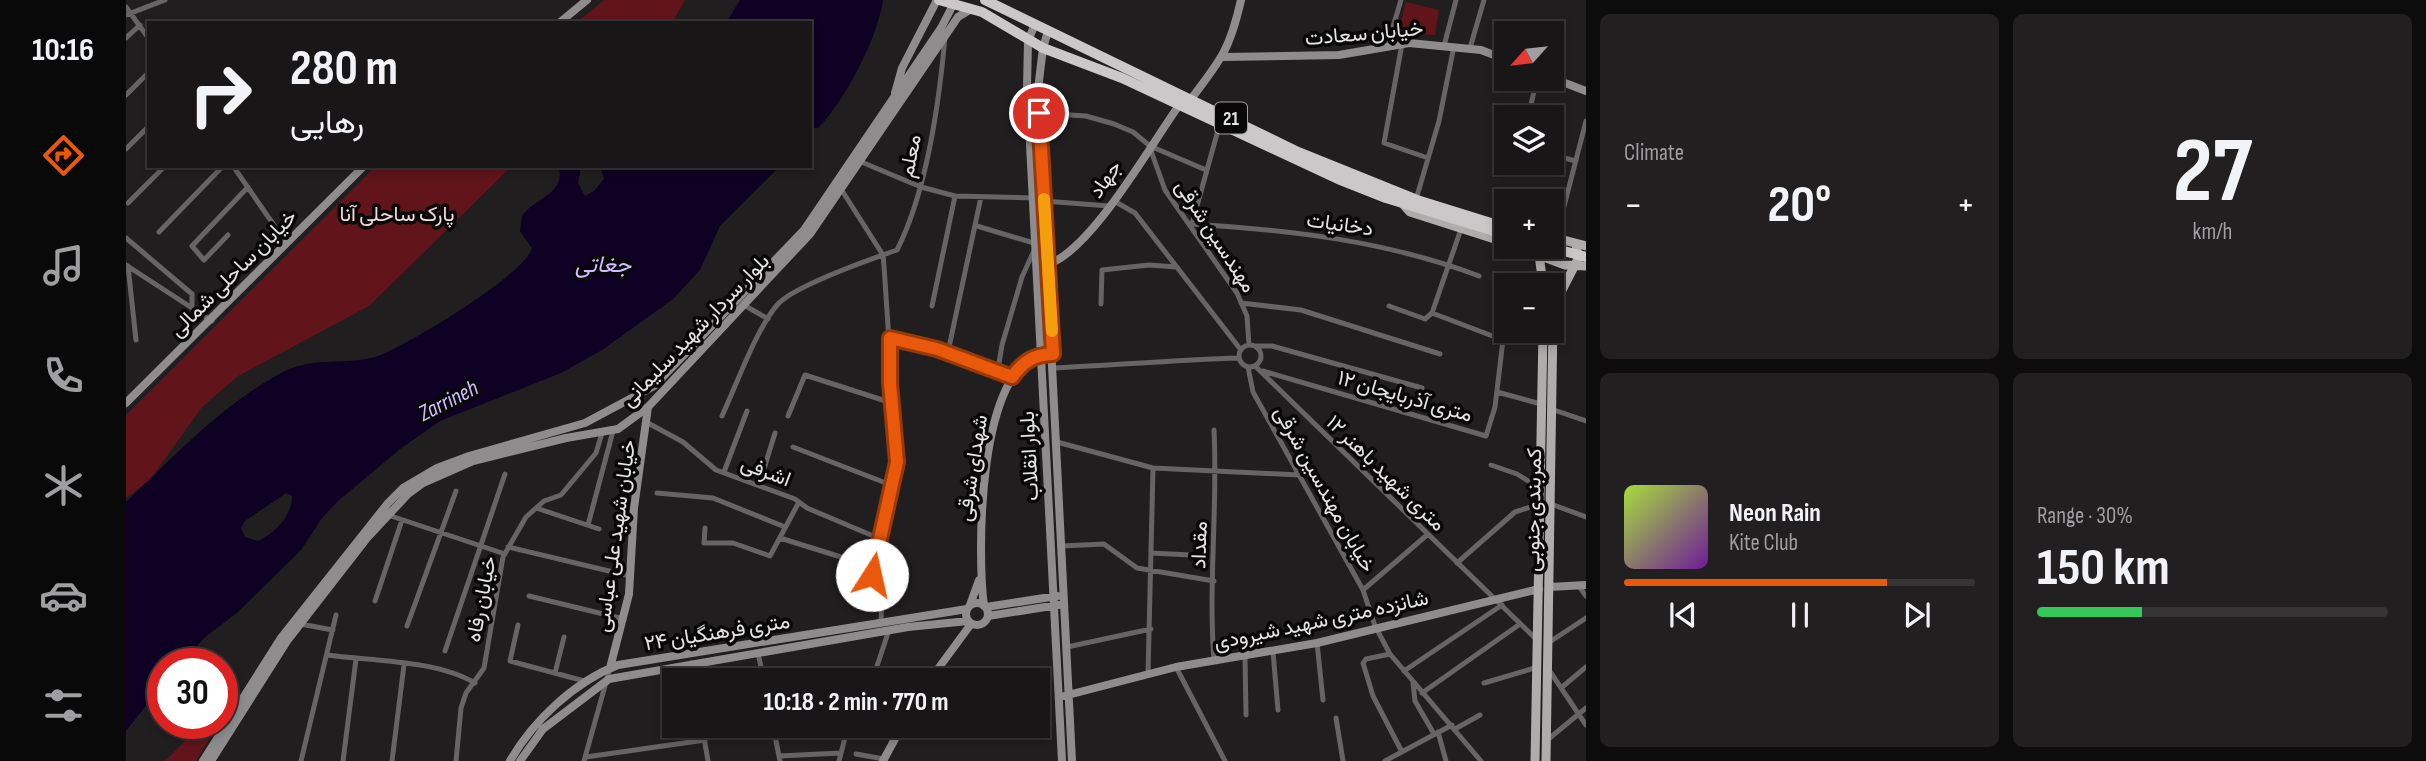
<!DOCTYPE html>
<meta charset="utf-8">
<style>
body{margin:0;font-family:"Sofia Sans Condensed",Vazirmatn,sans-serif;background:#211f20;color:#f1f3f6;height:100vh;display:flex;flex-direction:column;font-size:26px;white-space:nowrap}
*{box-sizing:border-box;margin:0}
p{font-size:23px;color:#9f9fa1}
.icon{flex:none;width:38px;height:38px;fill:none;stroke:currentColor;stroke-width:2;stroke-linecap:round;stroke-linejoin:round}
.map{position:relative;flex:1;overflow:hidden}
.side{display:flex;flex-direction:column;gap:14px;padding:14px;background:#0d0c0d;width:840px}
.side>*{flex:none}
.top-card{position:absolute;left:21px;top:21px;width:665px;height:147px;border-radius:0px;box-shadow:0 4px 10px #0003,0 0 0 2px #363536;background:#181617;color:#f1f3f6;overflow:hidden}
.needle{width:46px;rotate:243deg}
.controls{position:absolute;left:1368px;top:21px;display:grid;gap:14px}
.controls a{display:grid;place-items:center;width:70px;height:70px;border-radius:0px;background:#181617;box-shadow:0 4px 10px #0003,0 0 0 2px #363536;font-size:35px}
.speed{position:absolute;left:21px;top:648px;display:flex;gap:14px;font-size:35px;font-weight:700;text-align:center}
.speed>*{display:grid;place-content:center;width:91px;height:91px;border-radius:50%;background:#181617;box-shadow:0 4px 10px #0003,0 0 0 2px #363536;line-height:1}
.speed .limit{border:10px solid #d22;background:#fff;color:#111}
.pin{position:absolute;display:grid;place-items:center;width:60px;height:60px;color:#fff;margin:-30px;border:4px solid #fff;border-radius:50%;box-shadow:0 2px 7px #0007}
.me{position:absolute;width:77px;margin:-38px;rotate:10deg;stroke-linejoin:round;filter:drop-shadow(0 0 5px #0008)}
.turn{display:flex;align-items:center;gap:24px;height:147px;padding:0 28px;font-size:32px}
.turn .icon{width:91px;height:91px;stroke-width:2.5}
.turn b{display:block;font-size:49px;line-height:60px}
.big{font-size:52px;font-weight:700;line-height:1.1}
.side .tile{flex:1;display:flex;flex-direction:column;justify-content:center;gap:10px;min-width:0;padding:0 24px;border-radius:10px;background:#211f20}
.side .dial{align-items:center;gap:0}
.dial b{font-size:91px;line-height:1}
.song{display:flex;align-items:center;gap:21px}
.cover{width:84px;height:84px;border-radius:10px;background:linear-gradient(135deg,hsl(80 70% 55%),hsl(280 70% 35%))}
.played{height:7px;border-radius:4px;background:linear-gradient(90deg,#ea580c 75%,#363536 75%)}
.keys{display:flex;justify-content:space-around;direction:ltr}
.heat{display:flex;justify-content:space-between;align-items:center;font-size:38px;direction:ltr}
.charge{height:10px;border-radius:5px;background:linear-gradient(90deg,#34c759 30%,#363536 0)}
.side .tiles{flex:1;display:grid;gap:14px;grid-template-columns:repeat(2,1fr)}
.trip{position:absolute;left:536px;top:668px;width:388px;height:70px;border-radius:0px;background:#181617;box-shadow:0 4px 10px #0003,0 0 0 2px #363536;font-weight:700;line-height:70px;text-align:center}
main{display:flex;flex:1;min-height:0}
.tabs{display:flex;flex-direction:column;width:126px;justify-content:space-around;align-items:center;background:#0a0909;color:#9f9fa1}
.tabs .icon{width:49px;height:49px}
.tabs .on{color:#ea580c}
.tabs b{font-size:32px;color:#f1f3f6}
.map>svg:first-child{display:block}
.green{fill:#61151b}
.water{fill:#0e0123;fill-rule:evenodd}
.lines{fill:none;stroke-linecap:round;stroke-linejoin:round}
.street{stroke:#666465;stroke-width:5}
.secondary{stroke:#8f8c8d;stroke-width:8}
.primary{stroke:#afacac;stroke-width:9}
.highway{stroke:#ccc8c9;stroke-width:10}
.highway-bridge{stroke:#ccc8c9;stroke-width:10}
.route-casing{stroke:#983908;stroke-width:18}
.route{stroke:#ea580c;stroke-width:12}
.slow{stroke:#f59e0b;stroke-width:12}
.labels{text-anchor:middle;stroke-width:7;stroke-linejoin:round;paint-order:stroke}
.shield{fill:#090809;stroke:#a3a1a2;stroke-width:2}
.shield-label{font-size:19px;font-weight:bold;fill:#e5e3e4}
.street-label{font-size:21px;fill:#e5e3e4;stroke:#090809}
.park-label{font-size:21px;fill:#f5dad9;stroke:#090809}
.water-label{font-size:23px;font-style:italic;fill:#cebdfe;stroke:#090809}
</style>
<main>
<nav class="tabs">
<b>10:16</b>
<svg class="icon on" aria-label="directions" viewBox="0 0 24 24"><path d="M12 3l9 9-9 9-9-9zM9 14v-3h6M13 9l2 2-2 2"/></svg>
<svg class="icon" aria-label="music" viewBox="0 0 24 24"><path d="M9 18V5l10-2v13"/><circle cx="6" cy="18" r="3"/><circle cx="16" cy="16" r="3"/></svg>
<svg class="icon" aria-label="phone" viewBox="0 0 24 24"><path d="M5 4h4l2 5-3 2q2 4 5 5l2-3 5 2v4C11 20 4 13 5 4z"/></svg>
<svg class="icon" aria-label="climate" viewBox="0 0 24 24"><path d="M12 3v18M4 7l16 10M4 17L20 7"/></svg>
<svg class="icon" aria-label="car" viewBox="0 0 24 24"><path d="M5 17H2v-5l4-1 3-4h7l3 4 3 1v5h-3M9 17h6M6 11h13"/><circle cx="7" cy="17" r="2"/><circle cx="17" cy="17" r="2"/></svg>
<svg class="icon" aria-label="filters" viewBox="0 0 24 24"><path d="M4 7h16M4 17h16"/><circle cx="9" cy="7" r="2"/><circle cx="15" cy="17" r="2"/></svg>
</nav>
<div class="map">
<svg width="1460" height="761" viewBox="0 0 1460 761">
<rect width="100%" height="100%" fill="#201e1f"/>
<path class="green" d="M478,0H559L546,23H450Z
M1280,2L1313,10L1309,35L1272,33Z
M250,166H386L243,306L112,376L76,407L24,480L0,498V415Z
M77,723H93L70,761H39Z"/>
<path class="water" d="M614,0H757C752,37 719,101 692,128H684V23H600Z
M432,166H455L452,183L459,196L468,191L478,179L474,166H654L594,226L574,270L547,299L476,350L435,373L314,421L274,449L211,502L196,518L175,550L112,612L78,638L56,663H37V684L0,731V502C50,455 96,404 159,371C190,356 221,366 252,356C280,346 400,274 406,248L394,231L396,216C407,199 442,193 432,166ZM160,493L166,496C167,515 148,534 132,541L119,537L115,528L119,521Z"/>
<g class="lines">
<path class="street" d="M0,7L23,39
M0,15L39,0
M0,38L14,25
M1276,44L1258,143L1302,158
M1318,46L1330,0
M1261,47L1275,0
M1344,48L1358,0
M0,95L23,72
M913,113L960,116L988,124L1007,132L1024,146L1080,170
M1402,117L1411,79
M1094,123L1066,224C1164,230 1261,241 1353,276
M1024,148L1039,190L1111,293L1121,316L1123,345
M0,149L23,126
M1426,155L1450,161
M733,161L795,187L829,196L909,198
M107,166L161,244
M715,189L757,255L758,266L771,462L746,575L756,592L755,624
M1291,196L1313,121L1328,46
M918,201L983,206
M988,201L1009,213L1115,350
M2,203L39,166
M851,226L911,244L896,277L876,345L872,369
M33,232L97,166
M102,235L78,260L66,246L122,187
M1426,237L1434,222L1460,121
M0,238L66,294V308
M0,265L86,321
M2,266L10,340
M1115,303L1175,310L1314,354
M975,304L976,270L1023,265L1051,267
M618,305L642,319
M806,306L829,196
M1263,306L1299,319L1306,313
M764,338L811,349L886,377
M1113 356a11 11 0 1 1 22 0a11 11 0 1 1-22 0Z
M1129,346H1146L1296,388
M822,352L855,197
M1129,366L1410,639
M1122,367L1127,392L1237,590L1249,626L1264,654L1355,761
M927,368C989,365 1051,360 1113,358
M1137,371L1360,436L1369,407L1377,340L1306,313L1335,229
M1371,392L1415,404
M1425,409L1460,421
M596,416C610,386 631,327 652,304C670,285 745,259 771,250C801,191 813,104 819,37
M662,416L679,375L766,403
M522,423L557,442L590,470L669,499L681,508L752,538
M931,442L1027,468L1173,475
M667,447L765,485
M1365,465L1391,474L1415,489
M598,472L621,411
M633,485L649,433
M531,493L587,498L659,527
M1425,504L1460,517
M410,508L473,529
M262,515L379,554
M462,525L487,431
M579,528L578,543H607L644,556L673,502
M654,538L747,567
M936,546L978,544L1011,568L1088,581
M382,547L504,576
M1025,553L1064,555
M1331,563L1389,512L1414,504
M1452,585L1460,596
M1237,590L1301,535
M403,596L498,619
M249,601L276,520
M174,624L207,630
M392,625L384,661L462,682
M281,626L330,491
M1191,643L1197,700
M1422,643L1460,618
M941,647L1025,629
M319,651L379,474
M1147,652L1152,710
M632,653L638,681
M1264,654L1240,659L1237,663L1247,696L1276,752
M201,655C246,661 311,660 349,683
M1119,657L1120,715
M1088,660C1082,584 1092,507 1088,430
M565,663L568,681
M1050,667L1099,761
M1423,670L1460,725
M1278,671L1376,605
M429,673L438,637
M1022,674L1027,468
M746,681L763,630
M1287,683L1289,701L1308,734
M1358,683L1412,667
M1435,688L1460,667
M1296,693L1394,624
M1210,718L1217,761
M576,726L582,761
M647,726L654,761
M1329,729L1354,715
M1312,732L1320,761
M1420,741L1460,708
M730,754L758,759
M653,756L715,753
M460,757L579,740
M175,761L210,615
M217,761L230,659
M266,761L278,665
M330,761L335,708L340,693L358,668L377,557L400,517L418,501L435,495L470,453L476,433
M458,761L484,668
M713,761L722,726
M1259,761L1326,725"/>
<path class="secondary" d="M433,23L461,0
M909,24L902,41L901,87L936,761
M922,31L917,48L912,89L946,761
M1096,57L1213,55L1283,43L1355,50L1381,60
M1426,78L1460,91
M769,93L776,68L811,0
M1065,99C1095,60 1104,49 1115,0
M923,264C967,248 1025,144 1054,104
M0,403L238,166
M1423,587L1460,585
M840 614a11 11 0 1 1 22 0a11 11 0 1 1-22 0Z
M844,605L853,580
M858,606C851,555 851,360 920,354
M860,607L931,596
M862,616L932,605
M484,668L503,594L508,508L522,407
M803,681L845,624
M938,696L1050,667L1191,643L1413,589
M77,761L155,638L262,503L277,488L311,468L343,456L459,423L528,386L678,230L815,28L827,5
M85,761L161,641L241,538L282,494L297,483L347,461L440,438L492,429L522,407L684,234L832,17L845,9
M384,761C407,721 448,682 492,665L841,609
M394,761L417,729L483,679L782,627L842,621
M757,761L776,726"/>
<path class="primary" d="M1276,203L1284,212L1381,243
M1426,237L1460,246
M1391,247L1439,265L1460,266
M1412,247L1417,285
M1409,761L1417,331
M1420,761L1427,321L1430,302L1452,259L1450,244"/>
<path class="highway" d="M813,0L856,12L917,48L996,78L1212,179L1260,198L1381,235
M859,0L1172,152L1291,200L1381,228"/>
<path class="highway-bridge" d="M1423,247L1460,257"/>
</g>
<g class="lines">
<g class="route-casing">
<path id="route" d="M746,575L771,462L764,383V338L811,349L886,377C898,361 907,355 927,354L913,113"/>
</g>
<use href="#route" class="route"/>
<path class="slow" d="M918,199L926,331"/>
</g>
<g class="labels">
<rect class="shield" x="1089" y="102.5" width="32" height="31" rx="5"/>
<g class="shield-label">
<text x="1105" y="125">21</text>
</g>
<g class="street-label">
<text transform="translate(1238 33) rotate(-5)" y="7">خیابان سعادت</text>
<text transform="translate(784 156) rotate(-79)" y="7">معلم</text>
<text transform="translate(979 179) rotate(-55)" y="7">جهاد</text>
<text transform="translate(1214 224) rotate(8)" y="7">دخانیات</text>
<text transform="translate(1090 236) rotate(57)" y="7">مهندسین شرقی</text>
<text transform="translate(107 273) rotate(-45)" y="7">خیابان ساحلی شمالی</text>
<text transform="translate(569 330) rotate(-46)" y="7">بلوار سردار شهید سلیمانی</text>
<text transform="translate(1279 396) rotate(16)" y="7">۱۲ متری آذربایجان</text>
<text transform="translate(903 456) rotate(-93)" y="7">بلوار انقلاب</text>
<text transform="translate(846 468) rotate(-81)" y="7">شهدای شرقی</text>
<text transform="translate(640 471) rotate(21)" y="7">اشرفی</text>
<text transform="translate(1260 473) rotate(44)" y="7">۱۲ متری شهید باهنر</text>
<text transform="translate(1199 489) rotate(61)" y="7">خیابان مهندسین شرقی</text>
<text transform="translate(1407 510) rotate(-89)" y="7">کمربندی جنوبی</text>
<text transform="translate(489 536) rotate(-82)" y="7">خیابان شهید علی عباسی</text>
<text transform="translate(1073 545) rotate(-88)" y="7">مقداد</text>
<text transform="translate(355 599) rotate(-79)" y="7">خیابان رفاه</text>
<text transform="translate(1195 620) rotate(-12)" y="7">شانزده متری شهید شیرودی</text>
<text transform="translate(591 632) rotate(-9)" y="7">۲۴ متری فرهنگیان</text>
</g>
<g class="park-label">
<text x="271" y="221">پارک ساحلی آنا</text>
</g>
<g class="water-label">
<text x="477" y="272">جغاتی</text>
<text transform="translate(322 400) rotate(-27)" y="8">Zarrineh</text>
</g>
</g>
</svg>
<div class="controls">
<a><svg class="needle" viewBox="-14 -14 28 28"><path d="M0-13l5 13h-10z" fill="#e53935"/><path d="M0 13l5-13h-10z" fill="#9f9fa1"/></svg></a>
<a><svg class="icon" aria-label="layers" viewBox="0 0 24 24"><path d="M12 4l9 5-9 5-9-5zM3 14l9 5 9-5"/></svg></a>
<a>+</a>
<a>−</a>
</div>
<div class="speed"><div class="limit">30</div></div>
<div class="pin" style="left:913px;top:113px;background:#d93025"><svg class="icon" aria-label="arrive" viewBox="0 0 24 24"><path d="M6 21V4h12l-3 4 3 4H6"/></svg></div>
<svg class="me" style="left:746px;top:575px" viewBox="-20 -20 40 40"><circle r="19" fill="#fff"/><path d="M0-13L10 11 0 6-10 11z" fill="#ea580c"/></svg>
<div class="trip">10:18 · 2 min · 770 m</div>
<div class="top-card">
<div class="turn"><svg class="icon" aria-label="right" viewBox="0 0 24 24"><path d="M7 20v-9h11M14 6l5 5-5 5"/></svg><div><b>280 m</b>رهایی</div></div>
</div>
</div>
<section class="side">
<div class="tiles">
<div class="tile"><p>Climate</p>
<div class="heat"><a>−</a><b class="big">20°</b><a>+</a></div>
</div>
<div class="tile dial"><b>27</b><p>km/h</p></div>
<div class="tile">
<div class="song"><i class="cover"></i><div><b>Neon Rain</b><p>Kite Club</p></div></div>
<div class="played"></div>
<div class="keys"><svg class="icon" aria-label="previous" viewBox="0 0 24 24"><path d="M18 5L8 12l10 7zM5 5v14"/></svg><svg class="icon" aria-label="pause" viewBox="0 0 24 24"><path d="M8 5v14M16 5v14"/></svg><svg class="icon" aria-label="next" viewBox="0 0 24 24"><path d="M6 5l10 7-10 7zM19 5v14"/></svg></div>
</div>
<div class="tile"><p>Range · 30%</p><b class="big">150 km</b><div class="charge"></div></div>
</div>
</section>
</main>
